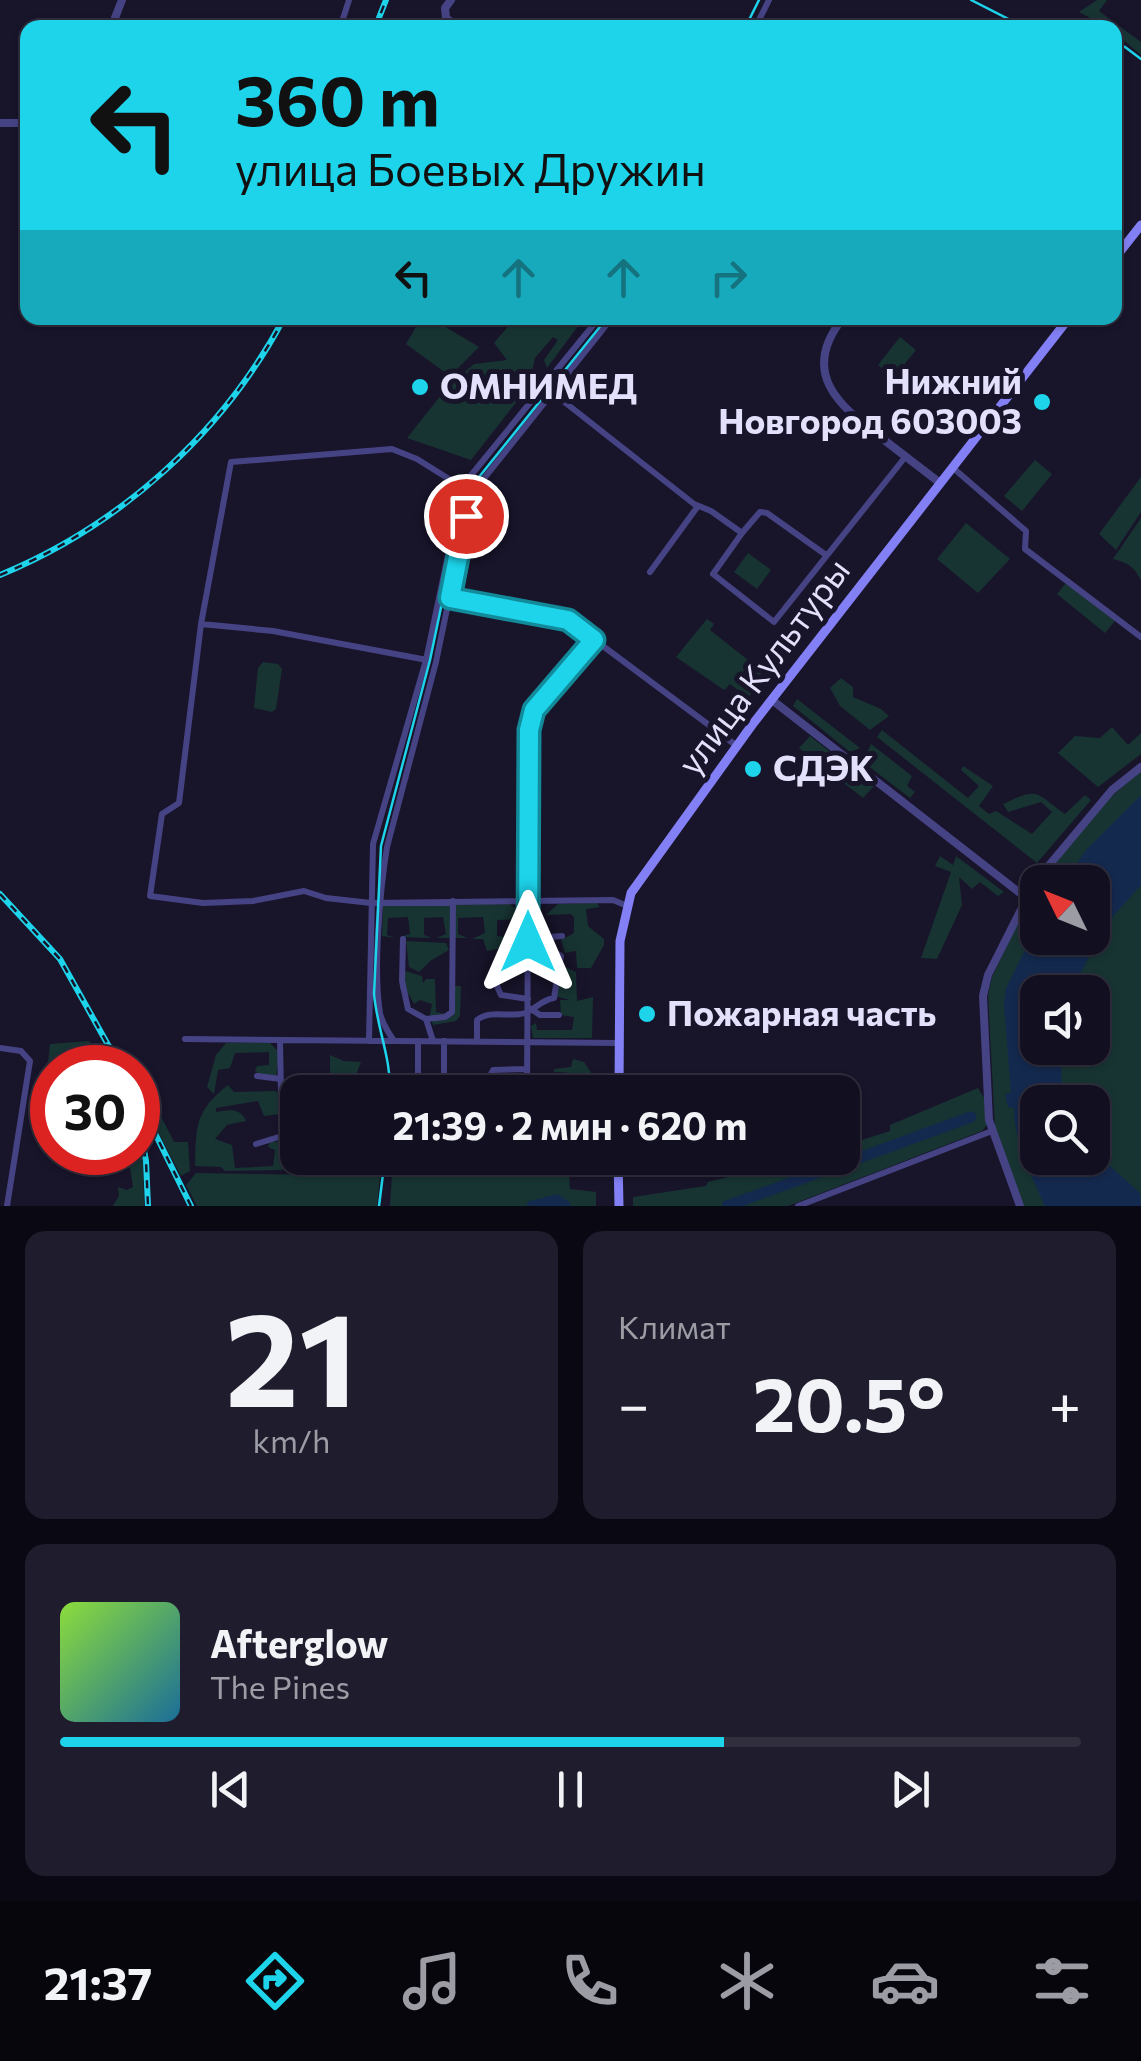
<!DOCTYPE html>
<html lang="ru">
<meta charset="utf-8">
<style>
body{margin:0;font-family:Commissioner,sans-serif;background:#1f1d2d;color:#f1f3f6;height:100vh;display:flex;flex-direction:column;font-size:38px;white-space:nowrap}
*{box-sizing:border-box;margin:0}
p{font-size:32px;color:#9c9ca5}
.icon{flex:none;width:55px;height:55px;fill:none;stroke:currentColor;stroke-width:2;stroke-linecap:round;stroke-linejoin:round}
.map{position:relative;height:1206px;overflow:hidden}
.sheet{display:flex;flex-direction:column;gap:25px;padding:25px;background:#0a0812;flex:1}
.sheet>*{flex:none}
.top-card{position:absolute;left:20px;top:20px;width:1102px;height:305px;border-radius:20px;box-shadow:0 2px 8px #0004,0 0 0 2px #312f3e;background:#1dd4eb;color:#111;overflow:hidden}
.needle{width:65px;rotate:313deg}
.tools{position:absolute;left:1020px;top:865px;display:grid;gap:20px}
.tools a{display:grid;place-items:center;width:90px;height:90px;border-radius:20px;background:#120f20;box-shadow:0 2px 8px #0004,0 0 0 2px #312f3e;font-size:50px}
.speed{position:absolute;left:30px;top:1045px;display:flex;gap:20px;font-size:50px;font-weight:700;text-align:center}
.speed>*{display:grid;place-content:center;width:130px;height:130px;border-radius:50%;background:#120f20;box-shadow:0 2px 8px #0004,0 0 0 2px #312f3e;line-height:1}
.speed .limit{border:15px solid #d22;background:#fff;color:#111}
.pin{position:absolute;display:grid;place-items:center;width:85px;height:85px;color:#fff;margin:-42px;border:5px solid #fff;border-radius:50%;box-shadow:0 2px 10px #0007}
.me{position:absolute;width:110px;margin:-55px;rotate:0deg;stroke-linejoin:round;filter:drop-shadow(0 0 8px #0008)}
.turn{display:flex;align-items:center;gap:35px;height:210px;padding:0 50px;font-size:45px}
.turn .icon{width:130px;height:130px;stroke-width:2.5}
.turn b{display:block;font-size:70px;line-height:85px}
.lanes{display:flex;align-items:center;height:95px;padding:0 50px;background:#0003;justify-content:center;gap:50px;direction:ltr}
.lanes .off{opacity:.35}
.big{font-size:75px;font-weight:700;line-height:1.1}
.sheet .widget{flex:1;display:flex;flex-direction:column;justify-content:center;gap:15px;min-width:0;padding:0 35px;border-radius:20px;background:#1f1d2d}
.sheet .dial{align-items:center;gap:0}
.dial b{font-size:130px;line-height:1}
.song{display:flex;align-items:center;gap:30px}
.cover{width:120px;height:120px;border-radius:15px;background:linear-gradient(135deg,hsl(90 70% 55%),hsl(200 70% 35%))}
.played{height:10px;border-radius:5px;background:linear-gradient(90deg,#1dd4eb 65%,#312f3e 65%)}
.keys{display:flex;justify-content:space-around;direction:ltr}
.heat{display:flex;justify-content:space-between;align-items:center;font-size:55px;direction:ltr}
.sheet .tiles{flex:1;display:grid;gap:25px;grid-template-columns:1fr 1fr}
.widget:last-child{grid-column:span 2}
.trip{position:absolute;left:280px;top:1075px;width:580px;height:100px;border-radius:20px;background:#120f20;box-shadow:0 2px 8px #0004,0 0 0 2px #312f3e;font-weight:700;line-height:100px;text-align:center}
.tab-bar{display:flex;height:160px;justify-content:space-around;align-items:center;background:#07060d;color:#9c9ca5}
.tab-bar .icon{width:70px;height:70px}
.tab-bar .active{color:#1dd4eb}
.tab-bar b{font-size:45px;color:#f1f3f6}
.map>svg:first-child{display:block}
.green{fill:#173433;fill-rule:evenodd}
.water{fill:#14294e}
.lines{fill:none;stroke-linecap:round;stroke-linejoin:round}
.river{stroke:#14294e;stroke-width:11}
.minor{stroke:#464385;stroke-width:6}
.tertiary{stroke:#464385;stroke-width:8}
.secondary{stroke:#837ff4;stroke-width:9}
.tram{stroke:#1dd4eb;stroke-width:2.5}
.rail-casing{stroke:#1dd4eb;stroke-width:6}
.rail{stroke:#18142a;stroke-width:2.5;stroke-dasharray:8;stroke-linecap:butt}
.route-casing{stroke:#138a99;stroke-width:25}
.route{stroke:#1dd4eb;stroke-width:18}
.poi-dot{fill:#1dd4eb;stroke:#18142a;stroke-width:4}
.labels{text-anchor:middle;stroke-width:10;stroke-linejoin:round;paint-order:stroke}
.poi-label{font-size:35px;font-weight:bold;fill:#e3e0fc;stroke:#18142a;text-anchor:start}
.street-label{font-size:35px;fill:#e3e0fc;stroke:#18142a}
</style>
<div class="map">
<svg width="1141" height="1206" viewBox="0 0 1141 1206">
<rect width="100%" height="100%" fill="#18142a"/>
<path class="green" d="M1097,0H1107L1099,11L1141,42V55L1115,33V28L1107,27L1079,12Z
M408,318H449L444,326L479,347L450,376L406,344L416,327Z
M515,318H584L547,368L544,360L558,340L553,337L535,358L529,386L471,460L407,438L449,385L474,364L507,360L494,343Z
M900,337L916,350L893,378L878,365Z
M1035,460L1052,474L1022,511L1004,496Z
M1141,477V512L1116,550L1099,534Z
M1141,518V581C1136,568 1127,562 1113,559Z
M966,523L1010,559L978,593L937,559Z
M748,553L771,570L757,589L734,572Z
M1066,583L1115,621L1105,633L1057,594Z
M707,619L714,624L710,630L766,674L748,698L730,684L724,690L676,657Z
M263,662L278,664L282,669L276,709L272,712L254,708L258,668Z
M841,678L853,687V697L881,709L889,716L870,730L840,706L830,688Z
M797,699L860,748L850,752L793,706Z
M1112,727L1128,745L1141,733V754L1098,787L1058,753L1075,736L1100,738Z
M882,730L968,798L979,786L961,770L963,766L993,786L979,806L989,814L996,811L1032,834L1052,812L1041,802L1008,812L1003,804C1040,786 1035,793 1065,814L1085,795L1091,800L1037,863L877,737Z
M810,736L874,786L863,798L799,748Z
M871,744L912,776L907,786L915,792L910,798L863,762Z
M1141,771V1206H1023L995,1128L988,995L992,977L1037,884L1038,938H1092V882H1038L1106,801ZM1038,992H1092V1048H1038ZM1038,1102H1092V1158H1038Z
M940,856L953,865L956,856L1004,892L998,896L980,882L972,889L959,877L962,905L937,959L921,958L951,872L935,866Z
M597,903L600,907L586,909L588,926L604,939V945L591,968H577L576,951L565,953L561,940L574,933V917L571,914L546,915L558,904Z
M510,904L524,916L526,927H521L519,919L497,920V936L508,937L499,949L487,951L483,939H472L485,933L483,917L458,918V934L467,938H436L446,934L443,917L424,918V935L432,938L400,937L410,934L408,917L388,918L387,935L396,938L382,936L383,905Z
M406,941L446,943L449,950L430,961L419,972L409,967Z
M563,966L576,972L577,1001L593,997L592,1038H533L531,1026L536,1023L537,1030H572L574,1017L561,1015L560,1000H570L555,996Z
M405,971L422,976L423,983L426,979H435L436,1012L445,1014L450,1010L455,986H461L460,1016L456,1021L433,1025L430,1015L432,1004L420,1000L414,1004L409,995L400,989V978Z
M89,1041L99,1052L102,1051L111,1067L52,1068V1073L47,1072L50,1044Z
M226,1043H270L279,1052L276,1078L263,1077L255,1071L257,1066L269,1065V1052L235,1053L230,1068L218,1070L214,1094L207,1087L216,1055Z
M330,1055L344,1061L361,1062L356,1075L346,1087L363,1090L362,1092H330Z
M573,1059L584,1062L592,1074C587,1101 553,1092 530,1092L545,1082L571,1079L572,1073L554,1072V1069L571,1067Z
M138,1071L174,1142H188L190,1171L181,1176L138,1093Z
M228,1085L234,1092L275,1091L279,1093L280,1114L264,1116L258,1101L216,1108V1112C229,1110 240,1107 246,1121L227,1125L215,1139L232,1145L235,1168L273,1166L275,1150L268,1147L270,1142H278L283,1170L225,1171L221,1167L195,1166C196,1126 195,1111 228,1085Z
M978,1088L984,1098L987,1125L982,1131L788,1206H633V1197L706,1186L708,1182L806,1158H842L843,1146L890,1131V1125Z
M138,1131L143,1163L144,1206H113L119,1196L118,1187L127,1190L133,1187L130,1168L111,1163L110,1153L138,1152Z
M393,1158H402L403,1166L416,1164L421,1169L425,1163L432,1173L421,1175L479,1174L442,1172L449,1162L469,1166L470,1158H482L483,1168H501L504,1173H541L543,1167H571V1158H578L573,1172H569L570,1189L596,1192V1206H537L557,1199L530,1206H390Z
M196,1173L380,1176L377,1206H197L186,1185Z"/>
<path class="water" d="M1141,795V885L1108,922L1070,992H1038V1048H1061L1062,1102H1038V1158H1092L1093,1151L1140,1193L1141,1206H1045C1031,1175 1014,1143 1014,1108L1008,1107L1005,1095L1011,1092L1004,1005L1006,988L1037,927L1038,938H1092V882H1063L1087,849Z"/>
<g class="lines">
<path class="river" d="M532,1206L557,1200L565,1206
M727,1206L971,1117"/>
<path class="minor" d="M340,28L349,0
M755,28L769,0
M553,393L694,504L711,511L742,533L713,574L774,622L906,456
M952,467L1026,531L1025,549L1141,637
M473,494L417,459L392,449L231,462L201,624L179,803L162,814L150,896L203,903L253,901L304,891L326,898L371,903L613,900L625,905
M742,533L760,512L767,513L826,555
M650,572L698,506
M440,596L568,620L737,746
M201,624L273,631L427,660
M403,939L402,981L408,1009L426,1019L433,1041
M528,939L562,936
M531,1009L540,1015H559
M426,1019L445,1017L452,1012L453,901
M185,1039L619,1043
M280,1040L282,1148H298
M369,1041L373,844L426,660L461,493L468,479L599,318
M394,1041C388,1032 382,1023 380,1013C373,970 380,890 387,847L436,662L469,503L482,481L612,318
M477,1041V1020C491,1009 509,1018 525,1013C536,1009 541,1000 554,998L561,956C531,935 477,949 501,995L528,999
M0,1048L21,1051L30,1061L7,1206
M257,1076L281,1079
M527,1082L499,1084L490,1076L493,1070L527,1069
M444,1084V1041
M418,1092V1041
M527,1092L529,730L534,710L594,639
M281,1094H298
M282,1117L298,1114
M256,1144L282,1136
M445,1158V1169H455
M455,1158V1169H529L528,1158
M591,1170L592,1158
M798,1206L992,1131"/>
<path class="tertiary" d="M451,0L445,8L446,18L459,28
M111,28L122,0
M0,123H28
M843,318C799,373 839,406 883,439C902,454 921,468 940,483
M772,700L1025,897
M1020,1206L989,1120L983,996L988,975L1035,882L1112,790L1141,767"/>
<path class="secondary" d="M1115,258L1141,225
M619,1092L620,941L631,893L752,725L1069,318
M618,1158L619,1206"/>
<path class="tram" d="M971,0L1026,28
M745,28L759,0
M1115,44L1125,47L1141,59
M390,1092C391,1058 377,1028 374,994L381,846L430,660L462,507L475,482L607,318
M379,1206L385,1158"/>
<g class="rail-casing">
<path id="rail" d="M375,28L386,0
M0,575C121,525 223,433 284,318
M0,894L60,959L121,1068
M138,1099L191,1206
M138,1117L146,1161L148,1206"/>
</g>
<use href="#rail" class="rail"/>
</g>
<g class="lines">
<g class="route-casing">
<path id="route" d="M466,516L450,598L568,620L594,640L534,710L529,730L528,942"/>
</g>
<use href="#route" class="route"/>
</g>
<g class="poi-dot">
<circle cx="420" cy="387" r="10"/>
<circle cx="1042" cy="402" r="10"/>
<circle cx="753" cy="769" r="10"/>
<circle cx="647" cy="1014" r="10"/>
</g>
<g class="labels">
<g class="poi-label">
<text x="1022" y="394" text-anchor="end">Нижний<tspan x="1022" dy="40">Новгород 603003</tspan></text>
<text x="440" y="399">ОМНИМЕД</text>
<text x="773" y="781">СДЭК</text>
<text x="667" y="1026">Пожарная часть</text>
</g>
<g class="street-label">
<text transform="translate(764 667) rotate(-53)" y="12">улица Культуры</text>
</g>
</g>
</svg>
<div class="tools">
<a><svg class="needle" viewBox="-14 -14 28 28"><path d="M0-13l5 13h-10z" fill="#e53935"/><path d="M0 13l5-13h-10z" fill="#9c9ca5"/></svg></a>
<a><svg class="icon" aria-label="sound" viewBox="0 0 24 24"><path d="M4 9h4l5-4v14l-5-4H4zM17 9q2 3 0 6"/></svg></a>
<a><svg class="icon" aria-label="search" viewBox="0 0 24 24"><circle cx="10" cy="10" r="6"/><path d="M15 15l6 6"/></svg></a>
</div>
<div class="speed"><div class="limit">30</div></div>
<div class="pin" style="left:466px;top:516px;background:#d93025"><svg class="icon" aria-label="arrive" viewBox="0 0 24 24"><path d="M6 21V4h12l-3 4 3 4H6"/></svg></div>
<svg class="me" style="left:528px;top:942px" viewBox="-20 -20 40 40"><path d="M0-17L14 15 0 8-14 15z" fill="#1dd4eb" stroke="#fff" stroke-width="4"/></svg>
<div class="trip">21:39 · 2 мин · 620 m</div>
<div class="top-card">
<div class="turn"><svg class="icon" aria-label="left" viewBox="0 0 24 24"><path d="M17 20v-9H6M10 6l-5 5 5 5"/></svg><div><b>360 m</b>улица Боевых Дружин</div></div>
<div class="lanes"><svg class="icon" aria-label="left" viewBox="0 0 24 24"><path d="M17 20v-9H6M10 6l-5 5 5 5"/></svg><svg class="icon off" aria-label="ahead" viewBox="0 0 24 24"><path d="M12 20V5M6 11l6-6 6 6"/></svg><svg class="icon off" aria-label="ahead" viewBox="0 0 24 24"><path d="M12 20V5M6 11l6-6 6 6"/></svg><svg class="icon off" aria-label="right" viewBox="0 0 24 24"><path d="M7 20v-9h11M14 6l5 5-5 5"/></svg></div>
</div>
</div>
<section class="sheet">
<div class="tiles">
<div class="widget dial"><b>21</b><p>km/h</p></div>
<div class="widget"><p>Климат</p>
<div class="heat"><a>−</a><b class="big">20.5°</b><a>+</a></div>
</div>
<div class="widget">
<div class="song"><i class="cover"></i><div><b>Afterglow</b><p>The Pines</p></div></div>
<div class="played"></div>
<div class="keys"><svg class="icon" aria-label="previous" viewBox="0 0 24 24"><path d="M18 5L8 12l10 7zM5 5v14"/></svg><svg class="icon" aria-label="pause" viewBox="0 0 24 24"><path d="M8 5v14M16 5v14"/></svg><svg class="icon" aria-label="next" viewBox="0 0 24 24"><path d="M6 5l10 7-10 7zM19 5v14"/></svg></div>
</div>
</div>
</section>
<nav class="tab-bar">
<b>21:37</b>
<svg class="icon active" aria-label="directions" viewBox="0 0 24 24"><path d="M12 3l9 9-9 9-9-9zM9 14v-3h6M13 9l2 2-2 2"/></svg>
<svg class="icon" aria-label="music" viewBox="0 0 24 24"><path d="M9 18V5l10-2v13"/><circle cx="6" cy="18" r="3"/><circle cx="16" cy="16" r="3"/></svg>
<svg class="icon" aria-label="phone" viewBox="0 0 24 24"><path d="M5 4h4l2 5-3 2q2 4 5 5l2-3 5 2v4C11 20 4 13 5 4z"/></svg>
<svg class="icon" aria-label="climate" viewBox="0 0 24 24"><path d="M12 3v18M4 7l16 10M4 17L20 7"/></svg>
<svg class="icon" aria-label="car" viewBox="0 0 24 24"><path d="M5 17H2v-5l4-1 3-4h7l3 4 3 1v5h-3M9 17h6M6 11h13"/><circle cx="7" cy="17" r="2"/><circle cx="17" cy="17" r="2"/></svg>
<svg class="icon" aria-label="filters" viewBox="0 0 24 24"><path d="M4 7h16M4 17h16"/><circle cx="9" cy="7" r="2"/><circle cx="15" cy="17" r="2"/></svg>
</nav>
